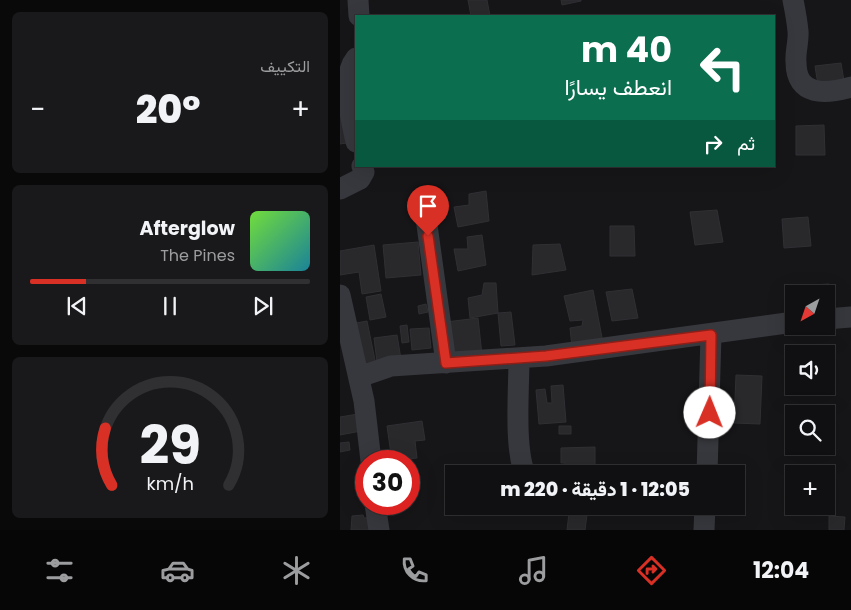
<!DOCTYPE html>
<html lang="ar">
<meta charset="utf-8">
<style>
body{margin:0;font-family:Poppins,Vazirmatn,sans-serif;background:#19191b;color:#f1f3f6;direction:rtl;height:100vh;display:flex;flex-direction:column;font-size:19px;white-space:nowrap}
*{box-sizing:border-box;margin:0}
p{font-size:16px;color:#9c9d9f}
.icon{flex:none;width:28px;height:28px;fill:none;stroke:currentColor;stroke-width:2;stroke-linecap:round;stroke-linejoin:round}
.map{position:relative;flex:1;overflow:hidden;direction:ltr}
.details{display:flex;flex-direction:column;gap:12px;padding:12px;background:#09090a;width:340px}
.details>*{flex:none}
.guide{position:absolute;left:15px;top:15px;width:420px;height:152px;border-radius:0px;box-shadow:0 5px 20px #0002,0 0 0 1px #303032;direction:rtl;background:#0b6e4f;color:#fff;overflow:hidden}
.needle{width:32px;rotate:220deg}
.fabs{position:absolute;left:445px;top:285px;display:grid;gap:10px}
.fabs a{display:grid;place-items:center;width:50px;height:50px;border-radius:0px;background:#101012;box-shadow:0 5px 20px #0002,0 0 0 1px #303032;font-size:25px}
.speed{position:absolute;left:15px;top:450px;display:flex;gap:10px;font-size:25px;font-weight:700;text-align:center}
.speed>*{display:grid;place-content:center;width:65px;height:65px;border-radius:50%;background:#101012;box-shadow:0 5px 20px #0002,0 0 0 1px #303032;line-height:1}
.speed .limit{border:8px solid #d22;background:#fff;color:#111}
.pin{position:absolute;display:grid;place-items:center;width:42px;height:42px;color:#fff;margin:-51px -21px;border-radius:50% 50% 50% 0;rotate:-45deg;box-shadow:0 0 5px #0007}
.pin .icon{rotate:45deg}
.me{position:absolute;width:55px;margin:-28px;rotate:1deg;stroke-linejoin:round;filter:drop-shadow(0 0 4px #0008)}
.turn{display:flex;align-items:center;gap:18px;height:105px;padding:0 20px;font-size:22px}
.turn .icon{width:65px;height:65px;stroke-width:2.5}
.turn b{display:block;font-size:35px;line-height:42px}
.then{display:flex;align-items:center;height:48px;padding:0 20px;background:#0003;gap:10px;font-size:19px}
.big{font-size:38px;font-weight:800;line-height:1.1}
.details .widget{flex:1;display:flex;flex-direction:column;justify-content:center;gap:8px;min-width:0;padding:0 18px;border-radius:8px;background:#19191b}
.details .dial{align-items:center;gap:0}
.dial svg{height:130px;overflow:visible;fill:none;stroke:#303032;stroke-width:7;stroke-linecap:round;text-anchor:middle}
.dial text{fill:#f1f3f6;stroke:none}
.song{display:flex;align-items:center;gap:15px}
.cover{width:60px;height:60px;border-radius:8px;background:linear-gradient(135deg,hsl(100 70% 55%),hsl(190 70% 35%))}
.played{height:5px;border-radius:2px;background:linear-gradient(90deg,#d93025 20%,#303032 20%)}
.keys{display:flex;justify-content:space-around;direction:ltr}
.heat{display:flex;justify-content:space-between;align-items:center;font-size:28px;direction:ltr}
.trip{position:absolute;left:105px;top:465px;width:300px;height:50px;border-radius:0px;background:#101012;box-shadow:0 5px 20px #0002,0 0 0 1px #303032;font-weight:800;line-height:50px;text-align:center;direction:rtl}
.menu{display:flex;height:80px;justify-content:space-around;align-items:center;background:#060607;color:#9c9d9f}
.menu .icon{width:35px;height:35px}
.menu .on{color:#d93025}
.menu b{font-size:22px;color:#f1f3f6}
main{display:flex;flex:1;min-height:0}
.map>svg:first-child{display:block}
.building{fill:#29292c;stroke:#303034}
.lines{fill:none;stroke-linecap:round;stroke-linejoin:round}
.minor{stroke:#37383d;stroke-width:21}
.route-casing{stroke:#8d1f18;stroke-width:12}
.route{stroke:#d93025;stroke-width:9}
</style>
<main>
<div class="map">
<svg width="511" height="530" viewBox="0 0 511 530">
<rect width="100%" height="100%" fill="#161618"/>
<path class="building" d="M128,0H147L150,16H131Z
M221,0H241V1L222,5Z
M501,63L504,81L478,85L475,66Z
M0,109L7,143L0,144Z
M484,125L485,155H456V126Z
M146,191L149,221L118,227L114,207L129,205V194Z
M377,210L383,242L355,245L350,212Z
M468,217L471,246L444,248L442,219Z
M270,226H294L295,256H270Z
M142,235L146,265L118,271L114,249H128L127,237Z
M78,242L81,275L46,278L43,245Z
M220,244L226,270L192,275L193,245Z
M34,245L41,291L22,294L19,272L0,275V251Z
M144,283H156L158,313L130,318L128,298L142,295Z
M489,284L490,301H486V294H473V285Z
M292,289L298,318L272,321L266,292Z
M253,290L263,343L232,347L230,328L242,326L243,320L230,321L224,296Z
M41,294L46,317L30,320L26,297Z
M86,304L88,312L79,314L78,306Z
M171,312L175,345L161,346L158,313Z
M138,318L142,355L111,359L106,322Z
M27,321L36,365L24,367L16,323Z
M67,325L69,342L62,343L60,326Z
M89,328L91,348L72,350L70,329Z
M57,335L61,359L37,362L34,338Z
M396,375L422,376L420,424L394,423Z
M223,385L226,422L199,424L196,390L205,389L207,403H212L211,386Z
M18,414L21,431L0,435V417Z
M82,421L85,440L75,441L77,458L52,461L47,426Z
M219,426H231V434H219Z
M9,442L10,450L0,452V443Z
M255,447V474H222V466L225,467V463H221V448Z
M229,513L247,515L245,530H227Z
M23,515L24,518L32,517L33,530H11L12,516Z
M489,516L505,517L504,530H489Z"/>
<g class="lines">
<path class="minor" d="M18,0L19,16
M453,0C455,10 457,21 458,31C459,41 455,52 456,62C456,97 486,94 511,87
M16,58C0,78 11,117 16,142
M0,189L20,179L24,172L22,166
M86,218L106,363
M0,295L24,401L31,461
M486,319L511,317
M179,358C179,389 174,447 185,474
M19,377L51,366L206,356L454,322
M367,474L371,335
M35,504L39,530
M364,530L365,506"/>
</g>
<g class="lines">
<g class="route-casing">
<path id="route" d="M88,236L106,363L206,356L371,335L370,413"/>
</g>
<use href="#route" class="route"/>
</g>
</svg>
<div class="fabs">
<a><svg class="needle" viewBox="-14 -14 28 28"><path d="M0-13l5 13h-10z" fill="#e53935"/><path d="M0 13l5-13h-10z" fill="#9c9d9f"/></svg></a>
<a><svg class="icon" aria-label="sound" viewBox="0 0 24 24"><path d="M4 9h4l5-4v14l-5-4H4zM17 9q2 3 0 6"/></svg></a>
<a><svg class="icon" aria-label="search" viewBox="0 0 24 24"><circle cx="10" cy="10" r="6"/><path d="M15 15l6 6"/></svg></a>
<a>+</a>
</div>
<div class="speed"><div class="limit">30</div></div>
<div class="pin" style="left:88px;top:236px;background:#d93025"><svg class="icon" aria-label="arrive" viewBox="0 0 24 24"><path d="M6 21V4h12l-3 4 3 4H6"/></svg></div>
<svg class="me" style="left:370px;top:413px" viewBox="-20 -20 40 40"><circle r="19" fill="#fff"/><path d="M0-13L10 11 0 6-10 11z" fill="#d93025"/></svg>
<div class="trip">12:05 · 1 دقيقة · 220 m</div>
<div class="guide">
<div class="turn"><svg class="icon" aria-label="left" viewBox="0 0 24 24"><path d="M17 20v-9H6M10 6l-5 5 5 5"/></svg><div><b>40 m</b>انعطف يسارًا</div></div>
<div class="then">ثم<svg class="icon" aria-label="right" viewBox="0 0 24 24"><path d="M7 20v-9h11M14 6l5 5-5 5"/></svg></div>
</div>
</div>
<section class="details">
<div class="widget"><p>التكييف</p>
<div class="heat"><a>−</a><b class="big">20°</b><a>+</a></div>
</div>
<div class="widget">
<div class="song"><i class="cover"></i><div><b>Afterglow</b><p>The Pines</p></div></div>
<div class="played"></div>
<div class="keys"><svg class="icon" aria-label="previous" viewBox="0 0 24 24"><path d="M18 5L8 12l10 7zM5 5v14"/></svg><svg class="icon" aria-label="pause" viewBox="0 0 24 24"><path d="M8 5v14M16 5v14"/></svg><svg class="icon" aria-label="next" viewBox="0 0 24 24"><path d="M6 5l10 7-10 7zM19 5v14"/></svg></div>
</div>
<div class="widget dial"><svg viewBox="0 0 100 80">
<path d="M14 69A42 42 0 1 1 86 69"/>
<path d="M14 69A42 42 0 0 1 10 34" stroke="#d93025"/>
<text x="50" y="56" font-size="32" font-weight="700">29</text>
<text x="50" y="72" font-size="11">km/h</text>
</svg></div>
</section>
</main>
<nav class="menu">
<b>12:04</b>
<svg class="icon on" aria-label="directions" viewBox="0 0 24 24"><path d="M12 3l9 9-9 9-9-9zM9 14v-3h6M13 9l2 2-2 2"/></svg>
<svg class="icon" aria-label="music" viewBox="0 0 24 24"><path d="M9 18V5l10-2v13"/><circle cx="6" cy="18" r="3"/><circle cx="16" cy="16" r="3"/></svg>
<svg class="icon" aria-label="phone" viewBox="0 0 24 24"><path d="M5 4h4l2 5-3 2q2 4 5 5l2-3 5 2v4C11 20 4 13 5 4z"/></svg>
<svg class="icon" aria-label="climate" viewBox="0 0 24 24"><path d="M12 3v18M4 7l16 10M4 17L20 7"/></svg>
<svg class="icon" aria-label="car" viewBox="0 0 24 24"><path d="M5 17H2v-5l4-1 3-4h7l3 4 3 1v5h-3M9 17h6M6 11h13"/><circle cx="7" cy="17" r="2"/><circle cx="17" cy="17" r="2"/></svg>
<svg class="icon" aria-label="filters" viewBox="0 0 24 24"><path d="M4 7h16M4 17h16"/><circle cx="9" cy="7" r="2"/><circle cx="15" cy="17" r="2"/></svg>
</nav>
